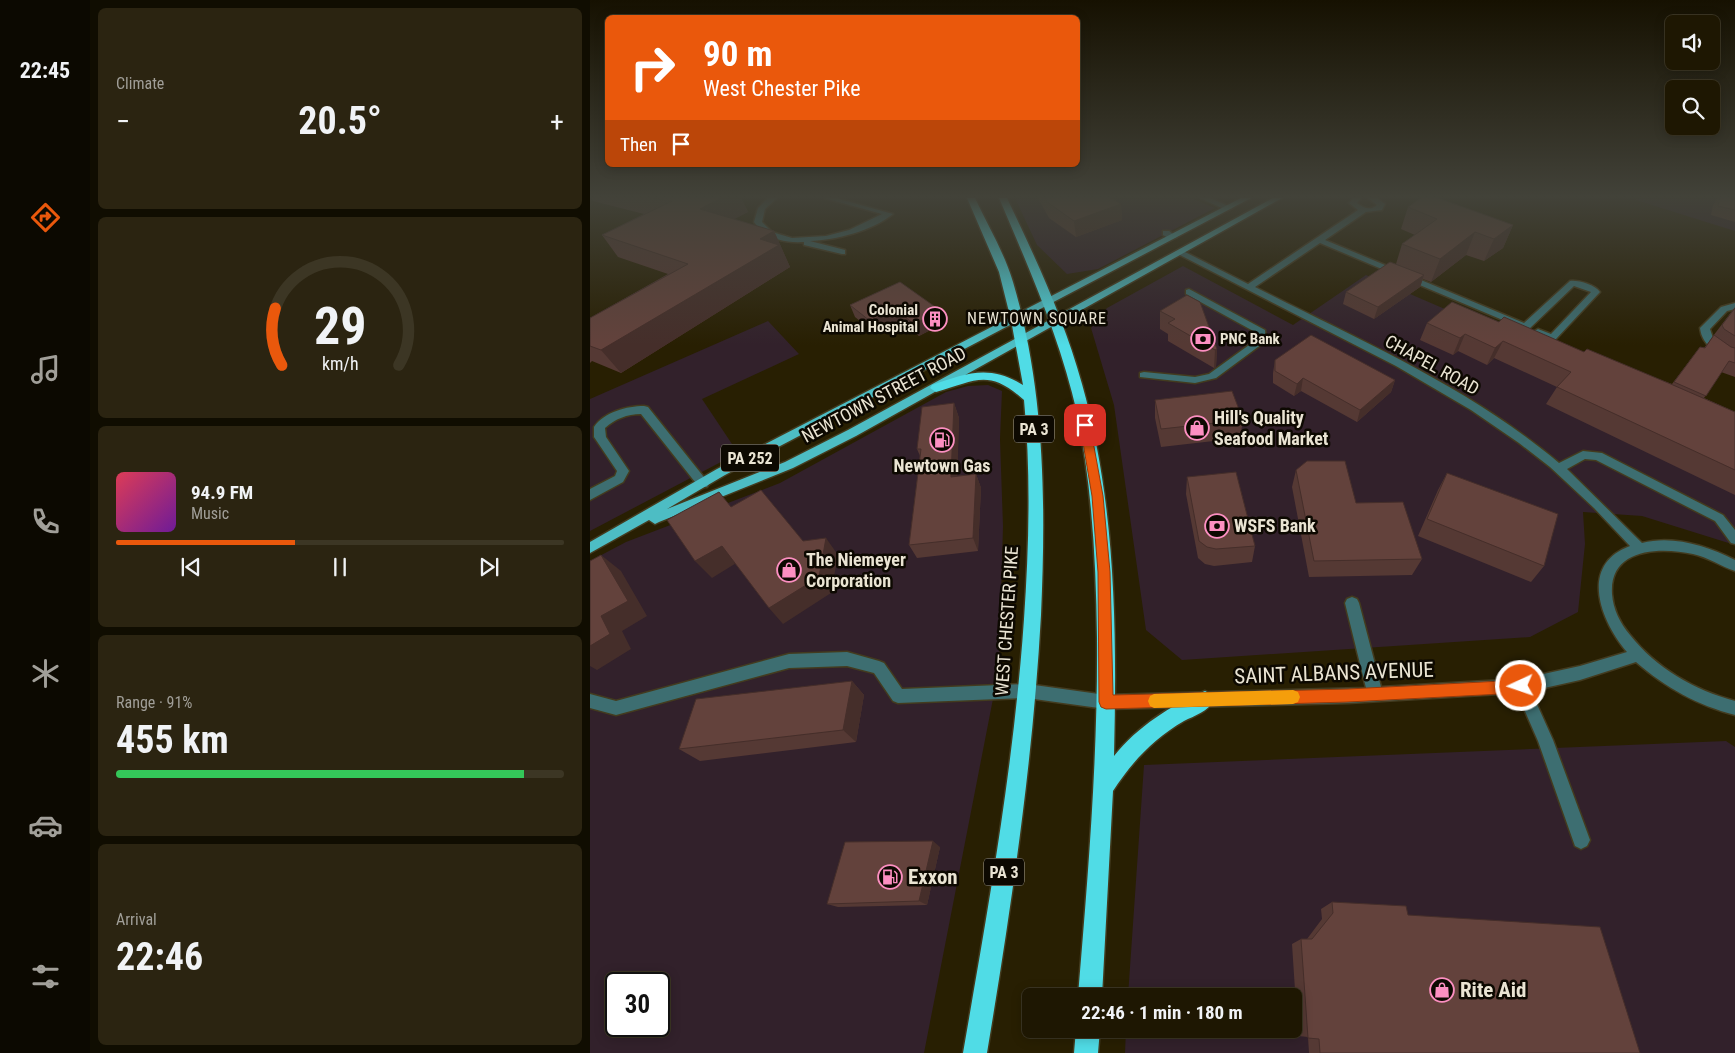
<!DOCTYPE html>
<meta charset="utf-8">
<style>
body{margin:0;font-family:"Roboto Condensed",sans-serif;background:#2b2411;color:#f1f3f6;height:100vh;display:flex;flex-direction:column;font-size:19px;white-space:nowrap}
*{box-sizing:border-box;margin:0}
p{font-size:16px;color:#a19f99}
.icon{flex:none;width:28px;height:28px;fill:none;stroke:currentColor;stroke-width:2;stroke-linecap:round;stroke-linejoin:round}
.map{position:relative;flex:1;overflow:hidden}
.side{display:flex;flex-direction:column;gap:8px;padding:8px;background:#100d01;width:500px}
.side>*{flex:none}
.guide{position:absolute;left:15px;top:15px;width:475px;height:152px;border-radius:8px;box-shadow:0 2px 12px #0003,0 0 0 1px #3c3624;background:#ea580c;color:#fff;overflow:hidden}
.controls{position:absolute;left:1075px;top:15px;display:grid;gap:10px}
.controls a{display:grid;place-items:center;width:55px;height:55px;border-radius:8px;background:#1e1702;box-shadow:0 2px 12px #0003,0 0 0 1px #3c3624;font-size:25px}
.speed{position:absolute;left:15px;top:972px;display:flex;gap:10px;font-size:25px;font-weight:700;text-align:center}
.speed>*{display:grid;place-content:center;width:65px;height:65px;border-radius:50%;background:#1e1702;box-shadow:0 2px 12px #0003,0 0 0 1px #3c3624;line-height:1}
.speed .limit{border:2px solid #111;border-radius:8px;background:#fff;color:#111}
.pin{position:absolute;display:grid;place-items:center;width:42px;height:42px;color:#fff;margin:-21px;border-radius:10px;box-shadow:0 2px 8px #0006}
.me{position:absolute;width:55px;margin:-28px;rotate:267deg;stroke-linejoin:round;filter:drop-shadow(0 0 4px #0008)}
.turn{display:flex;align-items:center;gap:18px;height:105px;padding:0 15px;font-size:22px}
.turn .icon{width:65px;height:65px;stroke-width:2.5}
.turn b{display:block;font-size:35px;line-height:42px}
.then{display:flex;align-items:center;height:48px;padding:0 15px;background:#0003;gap:10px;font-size:19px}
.big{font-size:38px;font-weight:700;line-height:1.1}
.side .widget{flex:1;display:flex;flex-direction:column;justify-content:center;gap:8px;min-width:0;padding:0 18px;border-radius:8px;background:#2b2411}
.side .dial{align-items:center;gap:0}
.dial svg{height:130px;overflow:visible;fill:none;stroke:#3c3624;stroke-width:7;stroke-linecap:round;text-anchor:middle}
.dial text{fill:#f1f3f6;stroke:none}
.song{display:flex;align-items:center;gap:15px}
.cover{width:60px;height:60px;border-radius:8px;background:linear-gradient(135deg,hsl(350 70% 55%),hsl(280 70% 35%))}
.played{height:5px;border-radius:2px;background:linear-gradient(90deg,#ea580c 40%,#3c3624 40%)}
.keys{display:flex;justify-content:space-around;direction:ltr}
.heat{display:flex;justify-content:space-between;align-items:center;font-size:28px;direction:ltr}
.charge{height:8px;border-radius:4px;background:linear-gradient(90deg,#34c759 91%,#3c3624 0)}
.trip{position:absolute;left:432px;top:988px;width:280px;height:50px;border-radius:8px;background:#1e1702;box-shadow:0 2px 12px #0003,0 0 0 1px #3c3624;font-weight:700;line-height:50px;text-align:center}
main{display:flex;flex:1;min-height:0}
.tabs{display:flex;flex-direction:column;width:90px;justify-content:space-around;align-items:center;background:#0c0901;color:#a19f99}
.tabs .icon{width:35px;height:35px}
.tabs .selected{color:#ea580c}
.tabs b{font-size:22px;color:#f1f3f6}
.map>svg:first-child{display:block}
.commercial{fill:#32212b;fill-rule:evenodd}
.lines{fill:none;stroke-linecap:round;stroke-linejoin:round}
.minor-casing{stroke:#433b1f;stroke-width:3}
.major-casing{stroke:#433b1f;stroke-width:3}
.highway-casing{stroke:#433b1f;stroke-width:3}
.minor{fill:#3d6e71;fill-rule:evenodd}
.major{fill:#4dbdc4;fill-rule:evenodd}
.highway{fill:#50dce6;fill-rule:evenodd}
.wall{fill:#553934}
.shaded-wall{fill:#452e2a}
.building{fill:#63423c;stroke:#452e2a}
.route{fill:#ea580c;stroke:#983908}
.slow{fill:#f59e0b}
.labels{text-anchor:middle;stroke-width:5;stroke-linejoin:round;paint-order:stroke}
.far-poi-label{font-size:15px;font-weight:bold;fill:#eae4d3;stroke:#0d0901;text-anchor:end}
.far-quarter-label{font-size:16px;letter-spacing:1px;fill:#eae4d3;stroke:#0d0901}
.shield{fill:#0d0901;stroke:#a8a294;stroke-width:1}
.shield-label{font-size:16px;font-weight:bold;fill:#eae4d3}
.street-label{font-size:18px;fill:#eae4d3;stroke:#0d0901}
.poi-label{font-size:18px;font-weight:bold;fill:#eae4d3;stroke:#0d0901;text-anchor:start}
.near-street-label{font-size:21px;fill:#eae4d3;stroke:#0d0901}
.near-poi-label{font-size:21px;font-weight:bold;fill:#eae4d3;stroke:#0d0901;text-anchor:start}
</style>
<main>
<nav class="tabs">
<b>22:45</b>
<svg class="icon selected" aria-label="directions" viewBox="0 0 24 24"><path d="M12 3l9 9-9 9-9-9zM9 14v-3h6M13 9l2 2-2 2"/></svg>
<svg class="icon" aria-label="music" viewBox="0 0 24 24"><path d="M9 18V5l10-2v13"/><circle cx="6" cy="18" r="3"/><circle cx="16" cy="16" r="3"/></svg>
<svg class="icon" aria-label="phone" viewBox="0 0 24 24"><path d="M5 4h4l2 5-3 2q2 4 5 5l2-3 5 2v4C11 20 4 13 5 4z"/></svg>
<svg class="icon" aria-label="climate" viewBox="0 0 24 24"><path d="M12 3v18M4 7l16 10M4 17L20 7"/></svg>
<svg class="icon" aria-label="car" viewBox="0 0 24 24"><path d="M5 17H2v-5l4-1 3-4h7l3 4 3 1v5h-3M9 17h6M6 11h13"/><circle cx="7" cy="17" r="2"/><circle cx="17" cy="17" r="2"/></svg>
<svg class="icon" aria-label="filters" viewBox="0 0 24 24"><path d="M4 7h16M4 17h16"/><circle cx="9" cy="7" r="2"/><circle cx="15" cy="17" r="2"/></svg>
</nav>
<section class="side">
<div class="widget"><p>Climate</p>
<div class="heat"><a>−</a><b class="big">20.5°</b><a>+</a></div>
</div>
<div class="widget dial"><svg viewBox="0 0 100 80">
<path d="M14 69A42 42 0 1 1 86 69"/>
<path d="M14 69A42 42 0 0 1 10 34" stroke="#ea580c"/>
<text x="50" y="56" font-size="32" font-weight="700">29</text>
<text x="50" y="72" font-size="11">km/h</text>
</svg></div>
<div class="widget">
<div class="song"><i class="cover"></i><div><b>94.9 FM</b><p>Music</p></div></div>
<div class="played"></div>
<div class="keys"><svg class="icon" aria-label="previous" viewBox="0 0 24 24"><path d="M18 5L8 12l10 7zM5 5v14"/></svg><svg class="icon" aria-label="pause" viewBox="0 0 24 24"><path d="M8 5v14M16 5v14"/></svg><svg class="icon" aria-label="next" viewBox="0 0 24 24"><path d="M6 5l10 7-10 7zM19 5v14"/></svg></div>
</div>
<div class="widget"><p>Range · 91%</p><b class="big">455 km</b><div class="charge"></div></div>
<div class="widget"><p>Arrival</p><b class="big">22:46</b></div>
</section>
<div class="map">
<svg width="1145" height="1053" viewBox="0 0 1145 1053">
<rect width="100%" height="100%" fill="#281f02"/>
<path class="commercial" d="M425,198H601L625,208L508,269L477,274L447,245Z
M1040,198H1145V231L1116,222Z
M593,266L703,325L776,275L1145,434V545L1052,516L993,512L995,544L988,612L940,637L592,660L556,630L524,405L501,328L517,308Z
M178,321L209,354L112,399L148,453L0,531V399Z
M398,385L412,391L410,439L413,526L409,668L334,1053H0V561L36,542L190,483L356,392L378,386ZM26,984H69V1026H26Z
M1136,741L1145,747V1053H535L536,1029H704V996H538L554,765Z"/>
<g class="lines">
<g class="minor-casing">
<path id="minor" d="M178,198H187L175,209L172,222L182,232L202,238L236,236L259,230L292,214L234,198H246L303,214C282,231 246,240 220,241L255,250V254H252L214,245V242C193,243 177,239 164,222L168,208Z
M610,198H620L643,208L636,210Z
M763,198H771L767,203C773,208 781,211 787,205L778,198H787L795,204L792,210L776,212L735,240L934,323L980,281C989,280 1005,285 1010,292L965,340H959L943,332L948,329L961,334L1001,292L984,286L939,329L936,330L932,326H927L730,243L665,287C769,340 879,387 969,463L993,451L1012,453L1133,515L1145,530V544L1141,543L1125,521L1006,460L995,459L977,469L1052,543C1083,535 1117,546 1145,560V571C1130,566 1118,557 1103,554C1070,547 1019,548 1022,594C1023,609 1030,623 1040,635C1066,668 1104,690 1145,701V715C1107,705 1076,688 1046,662L990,680L941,691L963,740L1000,840L997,846L991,849L985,846L948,741L927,693L758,703L516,709L437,698L308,703L303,701L284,673L257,666L199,668L26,715L0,708V694L26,701L199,654L257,652L289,661L294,663L312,689L437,684L516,695L776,688L755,603L757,599L762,597L767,599L769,603L791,687L931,679L990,666L1037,652C1011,622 988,565 1040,546L1004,508L960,467L929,443L881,410L806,366L586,253L593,251L658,284L768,210L759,203Z
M573,231H579L587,237L580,239L573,235Z
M599,289L675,330L676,341L626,378L605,383L550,377V373L554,372L605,377L619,374L666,340L667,333L596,294V290Z
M1145,303V309L1137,311L1120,329L1124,341L1145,354V360C1129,356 1112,346 1110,328L1131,307Z
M54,406L58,407L117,481L119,484L117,487H109L51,414C37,414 25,419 15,428L16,437L39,471L33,482L0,500V489L25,476L27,471L4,437V427C14,412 37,406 54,406Z"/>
</g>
<g class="major-casing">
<path id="major" d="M651,198H661L135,475L77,509L195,462L258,430L683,198H692L266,436L203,468L69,522L65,524L59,520L0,553V542L127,469Z"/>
</g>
<g class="highway-casing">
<path id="highway" d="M377,198H385C398,226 414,252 423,282C455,390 456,503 451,615C443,762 421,908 397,1053H373C398,909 424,765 434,619C439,546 441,473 434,400C398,368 386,381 346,392L340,388L342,385C376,373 400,364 433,385L421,320L409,272Z
M409,198H417C446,259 474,319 492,384C526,504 527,632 524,756C547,727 581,705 615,691L621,694L624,700C619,711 604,716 594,721C563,739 542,762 523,791L512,996H488C498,876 508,757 507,637C506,562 502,486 487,413C470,338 439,268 409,198Z
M486,1029H510L508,1053H484Z"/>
</g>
<use href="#minor" class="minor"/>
<use href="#major" class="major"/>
<use href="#highway" class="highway"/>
</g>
<path class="wall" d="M1,198H151L158,212L143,219L184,231L200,267L31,373L2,361L0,363V318L78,274L28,257L12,235L54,214L3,201Z
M448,198H521L531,204L532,220L486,237L459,218Z
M1128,198H1145V222L1121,215L1123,205Z
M818,207L923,225L913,248L894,261L876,255L841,282L833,279L830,287L784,319L753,304L756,292L806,264L812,244L825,235L811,229Z
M310,282L354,323L329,336L310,321L285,333L265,317L260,305Z
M597,295L627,349L626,367L624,368L578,341V334L570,329V311Z
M1145,307V377L1131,372L1114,398L1145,412V495L956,404L967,387L904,358L897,365L868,351L863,355L830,340L837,323L909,322L994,352L1082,384L1110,347L1114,348Z
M685,360L805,380L801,392L767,422L711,391L704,396L683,383V373Z
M565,400L653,420L650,438L571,447L565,418Z
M364,403L369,418L367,476L386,474L391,488L388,551L327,558L319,545L330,456L327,449Z
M706,470L766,503L832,559L822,575L719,577L702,487Z
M857,473L954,566L941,582L828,536L848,490Z
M597,477L665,546L662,562L624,566L615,564L608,558L596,494Z
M262,681L274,695L266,742L110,761L89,749Z
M350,847L337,905L248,907L237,904Z
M742,902L818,915L1050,1053H719L718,1037L708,1036L702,944L711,939H717L732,919L731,909Z"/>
<path class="shaded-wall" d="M131,198H151L158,212L122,231L110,209Z
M531,204L532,220L486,237L484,221Z
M923,225L913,248L894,261L904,239Z
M184,231L200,267L31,373L11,350L170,239Z
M885,232L876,255L841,282L850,259Z
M834,275L830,287L784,319L788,307Z
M305,309L310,321L285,333L280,321Z
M351,311L354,323L329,336L324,324Z
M875,334L868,351L863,355L870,338Z
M913,341L904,358L897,365L905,348Z
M627,349L626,367L624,368L625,350Z
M713,378L711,391L704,396L707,384Z
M805,380L801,392L767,422L770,410Z
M364,403L369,418L367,491L361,477Z
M386,474L391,488L388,551L383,538Z
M236,538L248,555L241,593L193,624L179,608Z
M132,546L148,562L122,578L105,561Z
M11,555L31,571L57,616L32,631L41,649L7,670L0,666V646Z
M262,681L274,695L266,742L253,730Z
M343,841L350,847L337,905L329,901Z"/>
<path class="building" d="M63,198H131L110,209L184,231L170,239L189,245L11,350L0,346V318L98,264L12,235L82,201H77Z
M455,198H521L531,204L484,221L457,202Z
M831,198H848L923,225L904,239L885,232L850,259L812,244L847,219L818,207Z
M1130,198H1145V210L1128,206Z
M800,262L834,275L788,307L756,292Z
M310,282L351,311L324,324L305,309L280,321L260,305Z
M597,295L610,302L627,349L625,350L578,323L585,319L570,311Z
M862,302L909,322L914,317L994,352L997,349L1083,385L1145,412V470L967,387L981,372L913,341L905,348L875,334L870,338L837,323Z
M1145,308V336L1134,329L1132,325Z
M721,335L805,380L770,410L713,378L707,384L685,371V360Z
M1124,335L1141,347L1145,348V363L1139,361L1116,396L1084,382L1110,347L1115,348Z
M642,391L653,420L571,429L565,400Z
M364,403L361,477L386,474L383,538L319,545L331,449H327L332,407Z
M717,461H755L766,503L813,502L832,559L724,561L706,470Z
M646,472L665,546L626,549L617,547L609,541L597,477Z
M857,473L968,514L954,566L837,519Z
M171,490L213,541L236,538L229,577L179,608L132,546L105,561L77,520L129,492L141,507Z
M11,555L38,601L11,616L20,634L0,646V561Z
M262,681L253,730L89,749L106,699Z
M343,841L329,901L237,904L255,842Z
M742,902L816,906L818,915L1010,927L1050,1053H730L729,1039L718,1038L711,939H722L743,913Z"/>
<linearGradient id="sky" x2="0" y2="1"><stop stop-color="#161101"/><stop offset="0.57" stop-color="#424239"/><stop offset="1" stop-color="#424239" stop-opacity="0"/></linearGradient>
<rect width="1145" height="345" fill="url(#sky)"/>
<path class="route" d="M495,422L500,425L513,496L520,572L523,695L758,689L931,680L936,682L938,686L936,691L931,693L758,702L516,709L511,707L509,702L508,572L502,496L490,425Z"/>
<path class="slow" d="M703,690L708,692L710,697L708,702L703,704L564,708L560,706L558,701L560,696L564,694Z"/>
<defs>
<g id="building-ring" transform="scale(1.25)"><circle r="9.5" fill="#0d0901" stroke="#fc8fc1" stroke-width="1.5"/><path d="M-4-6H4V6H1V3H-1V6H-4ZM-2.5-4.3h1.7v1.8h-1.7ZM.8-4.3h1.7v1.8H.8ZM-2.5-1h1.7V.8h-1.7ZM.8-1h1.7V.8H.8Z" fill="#fc8fc1"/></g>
<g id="bank-ring" transform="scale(1.25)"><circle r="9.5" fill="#0d0901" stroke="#fc8fc1" stroke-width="1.5"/><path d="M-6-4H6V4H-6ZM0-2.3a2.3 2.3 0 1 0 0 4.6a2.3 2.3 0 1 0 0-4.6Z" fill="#fc8fc1"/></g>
<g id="shop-ring" transform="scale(1.25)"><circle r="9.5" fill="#0d0901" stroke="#fc8fc1" stroke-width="1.5"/><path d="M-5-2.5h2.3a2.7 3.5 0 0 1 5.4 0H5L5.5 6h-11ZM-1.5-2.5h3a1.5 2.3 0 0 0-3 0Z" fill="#fc8fc1"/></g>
<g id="fuel-ring" transform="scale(1.25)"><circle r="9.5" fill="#0d0901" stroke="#fc8fc1" stroke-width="1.5"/><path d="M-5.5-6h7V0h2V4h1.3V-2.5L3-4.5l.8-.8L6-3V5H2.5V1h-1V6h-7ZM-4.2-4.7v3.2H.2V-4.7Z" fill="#fc8fc1"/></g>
</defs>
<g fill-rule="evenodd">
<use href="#building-ring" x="345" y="319"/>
<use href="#bank-ring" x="613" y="339"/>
<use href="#shop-ring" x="607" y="428"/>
<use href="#fuel-ring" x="352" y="440"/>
<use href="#bank-ring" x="627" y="526"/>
<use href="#shop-ring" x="199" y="570"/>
<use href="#fuel-ring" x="300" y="877"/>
<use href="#shop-ring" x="852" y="990"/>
</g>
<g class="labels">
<g class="far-poi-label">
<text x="328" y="315">Colonial<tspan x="328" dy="17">Animal Hospital</tspan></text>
<text x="630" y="344" text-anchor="start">PNC Bank</text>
</g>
<g class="far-quarter-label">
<text x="447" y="324">NEWTOWN SQUARE</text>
</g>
<g class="shield">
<rect x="424" y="415.5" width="40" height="27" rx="4"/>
<rect x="131" y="444.5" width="58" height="27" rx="4"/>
<rect x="394" y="858.5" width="40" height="27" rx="4"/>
</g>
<g class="shield-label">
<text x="444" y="435">PA 3</text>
<text x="160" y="464">PA 252</text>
<text x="414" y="878">PA 3</text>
</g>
<g class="street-label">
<text transform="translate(842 365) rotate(29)" y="6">CHAPEL ROAD</text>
<text transform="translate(294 395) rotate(-28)" y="6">NEWTOWN STREET ROAD</text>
<text transform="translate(417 621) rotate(-86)" y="6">WEST CHESTER PIKE</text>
</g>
<g class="poi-label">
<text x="624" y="424">Hill's Quality<tspan x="624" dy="21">Seafood Market</tspan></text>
<text x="352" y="472" text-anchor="middle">Newtown Gas</text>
<text x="644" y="532">WSFS Bank</text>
<text x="216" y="566">The Niemeyer<tspan x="216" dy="21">Corporation</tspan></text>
</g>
<g class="near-street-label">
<text transform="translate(744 673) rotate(-2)" y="7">SAINT ALBANS AVENUE</text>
</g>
<g class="near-poi-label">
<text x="318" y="884">Exxon</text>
<text x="870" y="997">Rite Aid</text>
</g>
</g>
</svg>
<div class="controls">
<a><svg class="icon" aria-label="sound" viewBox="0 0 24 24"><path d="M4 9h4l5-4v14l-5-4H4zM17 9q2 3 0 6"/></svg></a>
<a><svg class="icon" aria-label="search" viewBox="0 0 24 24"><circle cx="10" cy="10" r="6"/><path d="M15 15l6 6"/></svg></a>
</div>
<div class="speed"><div class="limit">30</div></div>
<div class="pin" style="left:495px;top:425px;background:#d93025"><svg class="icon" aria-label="arrive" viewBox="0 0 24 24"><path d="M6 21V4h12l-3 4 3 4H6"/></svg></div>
<svg class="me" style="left:931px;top:686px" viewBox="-20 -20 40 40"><circle r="17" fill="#ea580c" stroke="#fff" stroke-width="3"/><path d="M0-11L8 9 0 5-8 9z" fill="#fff"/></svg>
<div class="trip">22:46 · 1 min · 180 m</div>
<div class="guide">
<div class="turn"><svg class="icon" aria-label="right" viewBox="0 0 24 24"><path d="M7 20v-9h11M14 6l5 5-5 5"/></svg><div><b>90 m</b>West Chester Pike</div></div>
<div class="then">Then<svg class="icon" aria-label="arrive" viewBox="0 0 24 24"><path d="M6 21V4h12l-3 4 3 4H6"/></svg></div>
</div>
</div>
</main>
